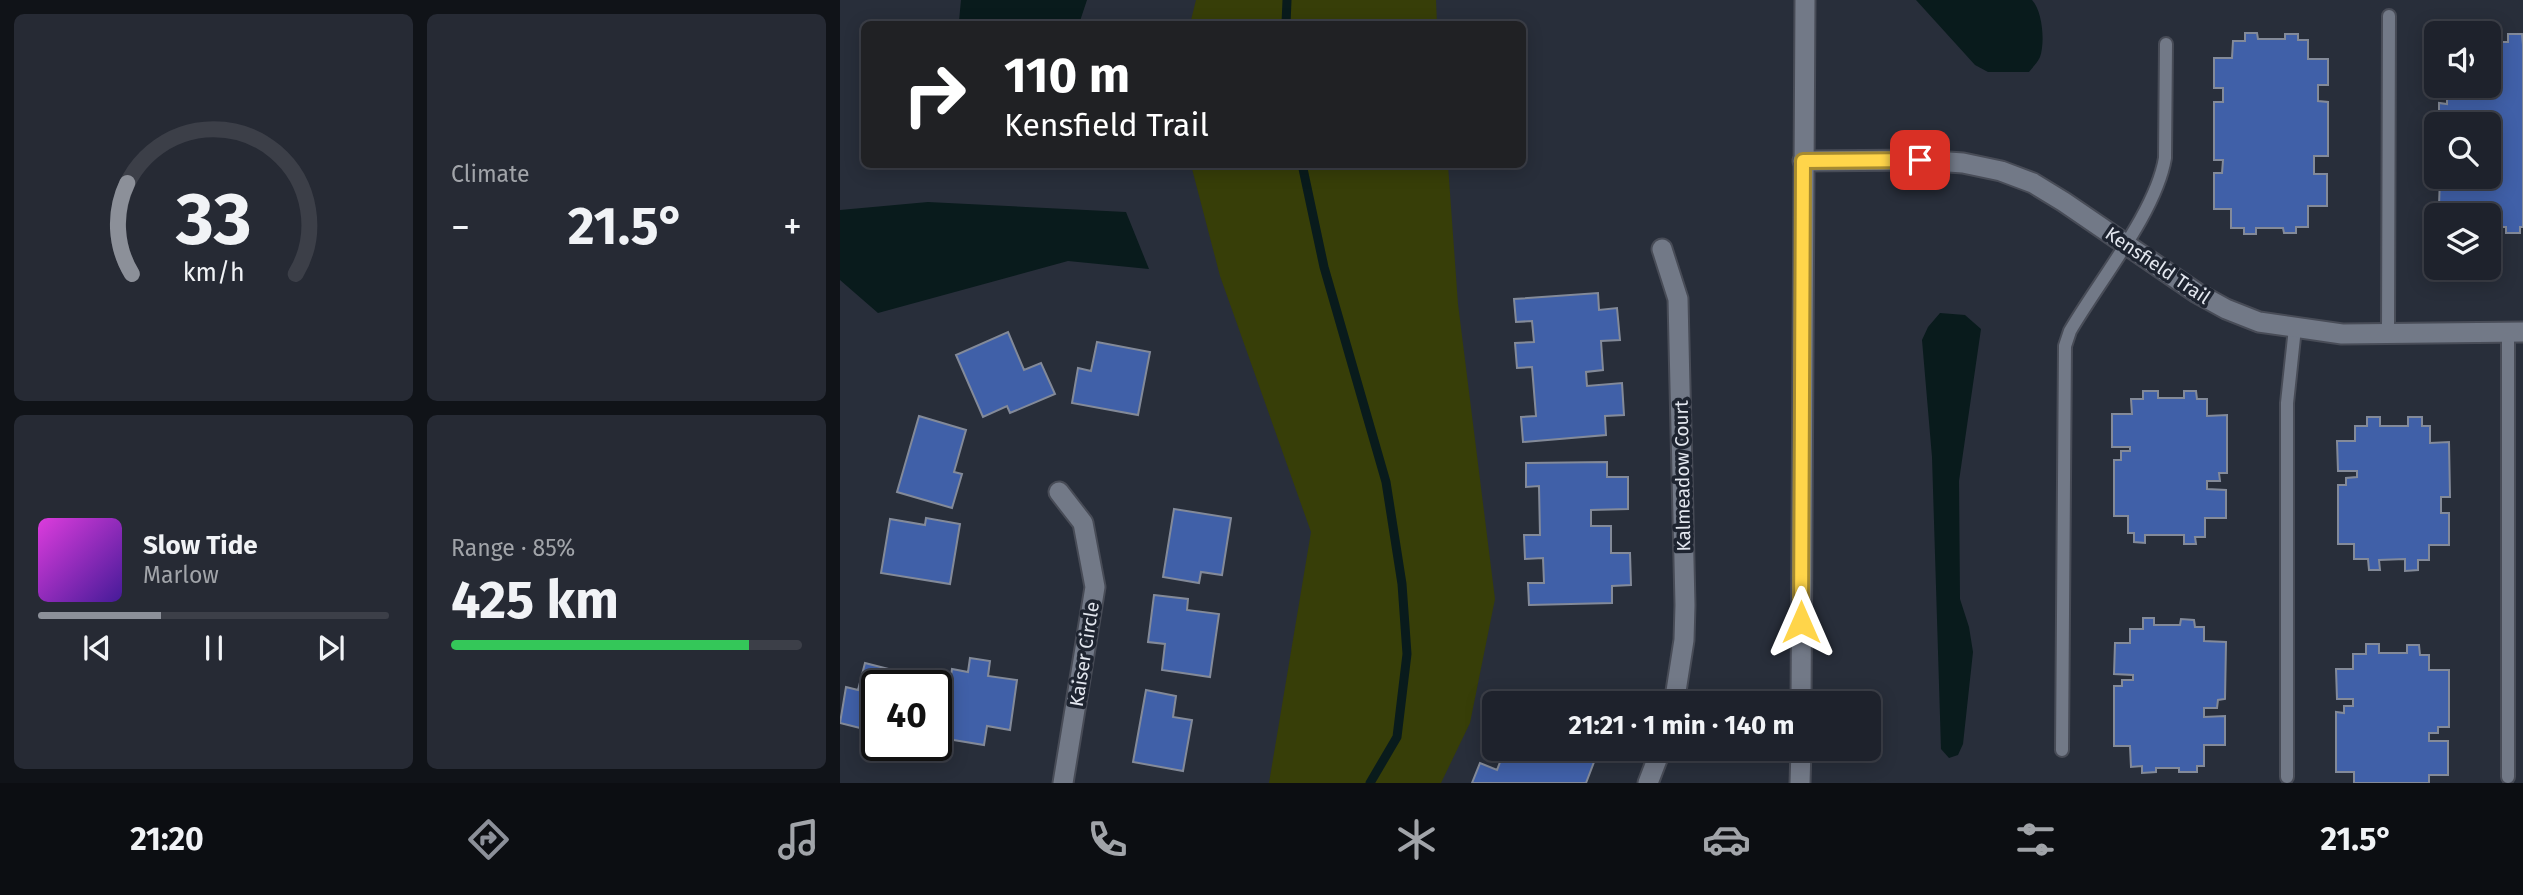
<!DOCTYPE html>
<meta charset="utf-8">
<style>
body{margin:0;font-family:"Fira Sans",sans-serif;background:#262a34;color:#f1f3f6;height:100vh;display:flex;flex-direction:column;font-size:26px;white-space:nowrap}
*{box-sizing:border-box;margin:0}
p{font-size:23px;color:#a1a4a9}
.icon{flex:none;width:38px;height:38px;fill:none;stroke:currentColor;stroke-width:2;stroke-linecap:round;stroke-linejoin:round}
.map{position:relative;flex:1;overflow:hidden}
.details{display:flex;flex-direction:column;gap:14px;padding:14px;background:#101318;width:840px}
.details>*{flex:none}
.hud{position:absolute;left:21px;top:21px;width:665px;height:147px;border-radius:10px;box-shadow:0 4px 18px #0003,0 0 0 2px #3c3f48;background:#202124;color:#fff;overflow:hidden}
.controls{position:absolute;left:1584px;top:21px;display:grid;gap:14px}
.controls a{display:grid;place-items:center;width:77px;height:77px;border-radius:10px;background:#1e222c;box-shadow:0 4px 18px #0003,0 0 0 2px #3c3f48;font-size:35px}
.speed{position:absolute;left:21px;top:670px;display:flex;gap:14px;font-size:35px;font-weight:700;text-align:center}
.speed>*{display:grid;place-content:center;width:91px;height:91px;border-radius:50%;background:#1e222c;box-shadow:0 4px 18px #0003,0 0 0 2px #3c3f48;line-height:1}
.speed .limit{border:4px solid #111;border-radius:10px;background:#fff;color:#111}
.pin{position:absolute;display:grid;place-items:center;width:60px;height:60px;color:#fff;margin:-30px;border-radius:14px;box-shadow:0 4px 10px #0006}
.me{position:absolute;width:77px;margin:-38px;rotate:0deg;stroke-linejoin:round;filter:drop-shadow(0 0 5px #0008)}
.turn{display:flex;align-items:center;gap:24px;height:147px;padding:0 28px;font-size:32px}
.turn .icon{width:91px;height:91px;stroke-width:2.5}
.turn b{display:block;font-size:49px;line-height:60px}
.big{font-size:52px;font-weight:700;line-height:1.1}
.details .card{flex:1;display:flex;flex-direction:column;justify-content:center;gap:10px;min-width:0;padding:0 24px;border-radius:10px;background:#262a34}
.details .dial{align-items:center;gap:0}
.dial svg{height:182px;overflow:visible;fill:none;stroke:#3c3f48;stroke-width:7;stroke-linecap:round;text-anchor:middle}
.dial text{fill:#f1f3f6;stroke:none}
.song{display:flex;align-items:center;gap:21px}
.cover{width:84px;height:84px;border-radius:10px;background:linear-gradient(135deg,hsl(300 70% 55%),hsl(260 70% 35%))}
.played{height:7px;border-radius:4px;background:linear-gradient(90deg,#8c9099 35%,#3c3f48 35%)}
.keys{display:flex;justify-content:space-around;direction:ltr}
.heat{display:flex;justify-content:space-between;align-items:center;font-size:38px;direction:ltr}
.charge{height:10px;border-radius:5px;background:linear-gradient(90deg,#34c759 85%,#3c3f48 0)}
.details .tiles{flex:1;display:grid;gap:14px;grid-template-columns:repeat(2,1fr)}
.trip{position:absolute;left:642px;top:691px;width:399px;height:70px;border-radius:10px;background:#1e222c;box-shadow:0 4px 18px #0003,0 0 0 2px #3c3f48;font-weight:700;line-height:70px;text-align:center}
.dock{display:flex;height:112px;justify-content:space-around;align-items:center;background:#0c0e12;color:#a1a4a9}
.dock .icon{width:49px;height:49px}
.dock .active{color:#8c9099}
.dock b{font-size:32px;color:#f1f3f6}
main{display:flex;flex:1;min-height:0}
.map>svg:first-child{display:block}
.green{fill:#373e08}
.water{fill:#091b1c}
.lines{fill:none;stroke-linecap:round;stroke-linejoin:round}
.stream{stroke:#091b1c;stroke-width:9}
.building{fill:#4060a8;stroke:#838a99;stroke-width:2}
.service-casing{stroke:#484c57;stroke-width:16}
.minor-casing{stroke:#484c57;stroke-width:23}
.tertiary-casing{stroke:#484c57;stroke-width:23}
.service{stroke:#727987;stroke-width:12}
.minor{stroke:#727987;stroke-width:19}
.tertiary{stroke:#727987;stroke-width:19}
.route-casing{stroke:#a68a30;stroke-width:18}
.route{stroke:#ffd54a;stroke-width:12}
.labels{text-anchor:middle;stroke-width:7;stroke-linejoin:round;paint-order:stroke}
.street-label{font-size:19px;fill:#e3e7ef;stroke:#1e2430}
</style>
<main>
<section class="details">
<div class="tiles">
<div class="card dial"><svg viewBox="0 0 100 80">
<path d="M14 69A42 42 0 1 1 86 69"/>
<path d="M14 69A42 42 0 0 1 12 29" stroke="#8c9099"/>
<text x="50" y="56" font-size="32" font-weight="700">33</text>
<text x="50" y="72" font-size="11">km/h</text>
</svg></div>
<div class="card"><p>Climate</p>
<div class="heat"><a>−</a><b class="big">21.5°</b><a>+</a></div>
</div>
<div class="card">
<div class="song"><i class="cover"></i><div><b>Slow Tide</b><p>Marlow</p></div></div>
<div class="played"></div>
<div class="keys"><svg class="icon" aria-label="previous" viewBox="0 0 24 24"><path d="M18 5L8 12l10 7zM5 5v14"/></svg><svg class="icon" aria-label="pause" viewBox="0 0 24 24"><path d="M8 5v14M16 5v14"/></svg><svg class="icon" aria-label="next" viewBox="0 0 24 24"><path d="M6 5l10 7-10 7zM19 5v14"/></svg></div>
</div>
<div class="card"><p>Range · 85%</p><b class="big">425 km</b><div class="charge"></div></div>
</div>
</section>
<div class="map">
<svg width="1683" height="783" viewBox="0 0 1683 783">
<rect width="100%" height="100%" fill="#282e3a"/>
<path class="green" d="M356,0H596L597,24H350Z
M351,165H608L618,304L655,599L630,723L601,783H429L471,532L380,276Z"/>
<path class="water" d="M121,0H247L239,24H167L119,21Z
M1076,0H1192C1203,12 1205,43 1200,57C1198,62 1192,68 1189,72H1148L1135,65Z
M88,202L286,212L309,269L228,261L38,313L0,280V210Z
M1100,313L1125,315L1141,329L1119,481L1120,599L1129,627L1133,652L1123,744L1118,755L1109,758L1101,749L1092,457L1082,340L1088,327Z"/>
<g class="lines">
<path class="stream" d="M446,24L447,0
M462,164L484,267L546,482L562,584L567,654L557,737L530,783"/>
</g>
<path class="building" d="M1405,33H1417L1418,39H1445V34H1458V40H1468V59H1488V85H1478V101L1488,102V156H1474V174H1487V206H1468V227H1456V233H1444L1443,228H1416V234H1404V228H1391V209H1374V173H1382L1383,160H1374V102H1383V88H1374V58H1392L1393,41H1405Z
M1668,34H1682L1683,45V227H1680V233H1666V227H1648V215H1617V206H1599L1600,177H1648V124H1599V103L1607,104V95H1619V88H1598V86H1648V42H1668Z
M758,293L759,310L777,308L780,340L761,341L763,370L746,372L747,386L782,383L784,415L765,416L766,435L683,442L681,417L696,416L692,367L677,368L675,343L694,342L692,321L676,322L674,299Z
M168,332L184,370L201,363L215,394L170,413L167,406L143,417L116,355Z
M257,342L310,352L298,415L232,403L238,368L251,371Z
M1303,391H1318V398H1344V391H1356L1357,399H1367V416L1387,415V473H1379L1380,481H1367V489L1386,490V518H1365V537H1355L1356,544H1344V535H1305V543L1294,542V533H1288V516H1274V460H1281V451H1290V447H1272V414H1292L1291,399H1303Z
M79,416L126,430L114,472L122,474L112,508L57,492Z
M1527,417H1540V426H1568V417H1582V426H1590V443L1609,442L1610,497H1601V513H1609V545H1589V560H1578V570L1565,571V559L1539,560L1540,570H1529L1528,559H1514V544H1498V485H1506V478L1517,477V471H1498L1497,441H1515V426H1527Z
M767,462V477H788V509L751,510V526H771V553H790L791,585L772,586V603L689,605L688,583H704L703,558L685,559L684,535H700L699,486L686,487V463Z
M334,509L391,518L382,575L361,572L359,583L323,577Z
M86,518L120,524L110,584L41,573L50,519L85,525Z
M314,595L348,599L347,610L379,614L370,677L322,670L325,644L308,642Z
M1303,618H1314V625H1340L1341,619L1354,620L1355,627H1364V641L1386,642L1385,699L1378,700L1377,708H1364V717L1385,716V745H1364V766H1357V772H1339V768H1316V772L1302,773V766L1291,767L1290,746H1274V686H1282V680H1293V675L1274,674L1275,643H1290V629H1303Z
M1526,644H1539V653H1567V645H1579L1580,655H1589V670H1609V727H1598V733H1589V741H1608V775H1589V783H1514V772H1496V712L1504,713V706H1513V699H1497L1496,669H1513V654H1526Z
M130,658L150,661L148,676L177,680L170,730L147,726L144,745L101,738L112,669L128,672Z
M25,663L80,677L78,686H37V720L35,719L32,731L0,723L6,687L18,690Z
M306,690L336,696L333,717L352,720L343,771L293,762Z
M668,694L693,704H664Z
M665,749H759L746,783H632L640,763L657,770Z"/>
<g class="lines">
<g class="service-casing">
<path id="service" d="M1548,333L1549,16
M1222,750L1225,346L1230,331C1259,281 1316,212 1325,158L1326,44
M1447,777V403L1455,328
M1668,777V332"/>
</g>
<g class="minor-casing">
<path id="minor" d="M963,161L1080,160L1123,163L1161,171L1193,183L1224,202L1357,293L1386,309L1419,322L1502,334L1683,332
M822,249L838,299L845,605L844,640L834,704
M219,492L243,523L255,587L223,783
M808,783L821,749"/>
</g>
<g class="tertiary-casing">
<path id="tertiary" d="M961,704L965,0
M960,783L961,749"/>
</g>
<use href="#service" class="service"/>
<use href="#minor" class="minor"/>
<use href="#tertiary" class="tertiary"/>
</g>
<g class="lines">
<g class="route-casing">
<path id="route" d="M961,622L963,161L1080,160"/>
</g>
<use href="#route" class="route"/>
</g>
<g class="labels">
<g class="street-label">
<text transform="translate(1318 265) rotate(34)" y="7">Kensfield Trail</text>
<text transform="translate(842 476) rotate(-91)" y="7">Kalmeadow Court</text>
<text transform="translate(244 654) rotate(-81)" y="7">Kaiser Circle</text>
</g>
</g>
</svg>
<div class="controls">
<a><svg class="icon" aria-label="sound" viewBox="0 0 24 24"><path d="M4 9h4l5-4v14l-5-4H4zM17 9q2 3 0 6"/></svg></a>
<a><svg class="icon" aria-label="search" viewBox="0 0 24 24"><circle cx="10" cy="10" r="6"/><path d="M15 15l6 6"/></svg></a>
<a><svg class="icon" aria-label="layers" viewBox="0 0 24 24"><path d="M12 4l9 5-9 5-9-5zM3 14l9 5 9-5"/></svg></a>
</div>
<div class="speed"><div class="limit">40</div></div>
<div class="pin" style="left:1080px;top:160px;background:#d93025"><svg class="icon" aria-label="arrive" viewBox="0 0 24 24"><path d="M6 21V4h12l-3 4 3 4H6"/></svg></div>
<svg class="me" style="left:961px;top:622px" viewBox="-20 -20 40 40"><path d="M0-17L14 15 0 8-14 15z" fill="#ffd54a" stroke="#fff" stroke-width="4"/></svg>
<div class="trip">21:21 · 1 min · 140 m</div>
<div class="hud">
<div class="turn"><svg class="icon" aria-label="right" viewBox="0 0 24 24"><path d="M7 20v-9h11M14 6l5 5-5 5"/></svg><div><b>110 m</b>Kensfield Trail</div></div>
</div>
</div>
</main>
<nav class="dock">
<b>21:20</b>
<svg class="icon active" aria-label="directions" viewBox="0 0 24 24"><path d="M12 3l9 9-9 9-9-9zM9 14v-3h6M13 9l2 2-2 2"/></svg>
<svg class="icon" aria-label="music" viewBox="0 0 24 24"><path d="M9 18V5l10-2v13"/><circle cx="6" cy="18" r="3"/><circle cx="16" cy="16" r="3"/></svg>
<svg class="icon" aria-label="phone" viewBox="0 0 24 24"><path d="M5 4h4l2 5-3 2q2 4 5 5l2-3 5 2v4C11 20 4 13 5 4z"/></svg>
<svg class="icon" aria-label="climate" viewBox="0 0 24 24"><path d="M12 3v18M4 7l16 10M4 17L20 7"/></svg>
<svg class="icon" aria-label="car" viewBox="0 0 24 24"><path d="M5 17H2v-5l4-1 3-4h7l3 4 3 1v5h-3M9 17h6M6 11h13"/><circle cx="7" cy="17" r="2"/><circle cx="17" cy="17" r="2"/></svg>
<svg class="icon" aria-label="filters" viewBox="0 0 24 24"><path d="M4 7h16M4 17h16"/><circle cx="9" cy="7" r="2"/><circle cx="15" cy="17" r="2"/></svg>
<b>21.5°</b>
</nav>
